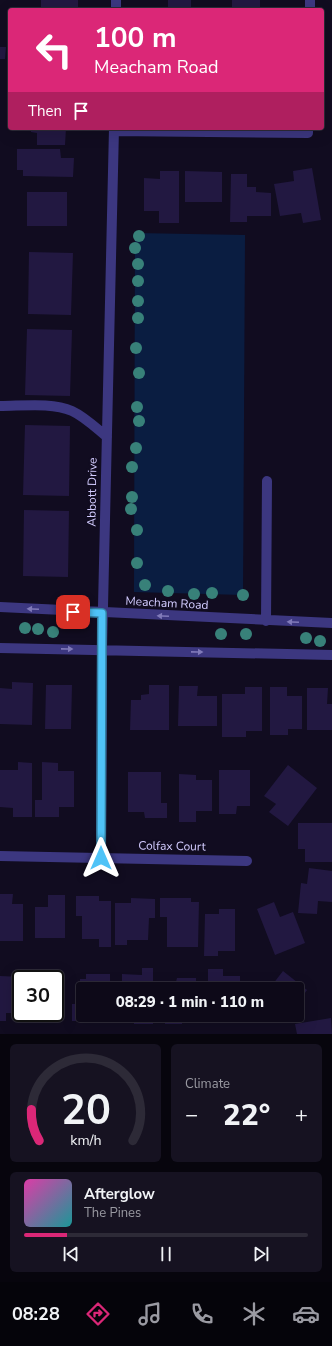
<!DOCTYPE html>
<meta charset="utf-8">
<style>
body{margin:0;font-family:"Nunito Sans",sans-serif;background:#161221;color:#f1f3f6;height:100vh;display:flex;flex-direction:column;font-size:15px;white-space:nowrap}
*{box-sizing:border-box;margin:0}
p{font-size:13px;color:#9a9aa2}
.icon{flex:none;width:22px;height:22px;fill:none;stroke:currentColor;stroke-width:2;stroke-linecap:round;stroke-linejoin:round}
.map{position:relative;height:1034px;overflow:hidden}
.drawer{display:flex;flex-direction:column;gap:10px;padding:10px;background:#07050d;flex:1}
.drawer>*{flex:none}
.guide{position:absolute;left:8px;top:8px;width:316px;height:122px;border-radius:4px;box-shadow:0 4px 16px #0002,0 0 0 1px #2d2a37;background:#db2777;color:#fff;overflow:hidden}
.speed{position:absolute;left:12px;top:970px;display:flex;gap:8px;font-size:20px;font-weight:700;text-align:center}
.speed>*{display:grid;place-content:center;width:52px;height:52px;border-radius:50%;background:#0d0918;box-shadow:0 4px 16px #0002,0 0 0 1px #2d2a37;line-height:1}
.speed .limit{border:2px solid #111;border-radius:6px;background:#fff;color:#111}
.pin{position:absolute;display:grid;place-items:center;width:34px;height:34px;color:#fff;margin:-17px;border-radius:8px;box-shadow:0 2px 6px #0006}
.me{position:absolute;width:44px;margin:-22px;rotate:0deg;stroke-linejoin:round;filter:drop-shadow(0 0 3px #0008)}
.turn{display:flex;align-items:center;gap:14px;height:84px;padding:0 20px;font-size:18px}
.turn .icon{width:52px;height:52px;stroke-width:2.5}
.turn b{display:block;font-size:28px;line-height:34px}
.then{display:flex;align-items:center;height:38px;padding:0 20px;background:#0003;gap:8px;font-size:15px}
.big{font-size:30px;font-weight:800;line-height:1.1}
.drawer .widget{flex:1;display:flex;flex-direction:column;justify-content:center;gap:6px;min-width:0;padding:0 14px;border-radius:6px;background:#161221}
.drawer .dial{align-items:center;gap:0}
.dial svg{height:104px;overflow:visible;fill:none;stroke:#2d2a37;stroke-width:7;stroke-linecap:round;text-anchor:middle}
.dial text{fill:#f1f3f6;stroke:none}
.song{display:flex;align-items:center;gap:12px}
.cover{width:48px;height:48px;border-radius:6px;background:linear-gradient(135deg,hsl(320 70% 55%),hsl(180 70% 35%))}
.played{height:4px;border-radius:2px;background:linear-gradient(90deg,#db2777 15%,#2d2a37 15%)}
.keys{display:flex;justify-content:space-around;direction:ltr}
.heat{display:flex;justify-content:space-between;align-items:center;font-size:22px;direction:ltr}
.drawer .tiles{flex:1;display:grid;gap:10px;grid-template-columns:1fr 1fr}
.widget:last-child{grid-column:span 2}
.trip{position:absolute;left:76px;top:982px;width:228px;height:40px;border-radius:4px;background:#0d0918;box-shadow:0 4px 16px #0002,0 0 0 1px #2d2a37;font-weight:800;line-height:40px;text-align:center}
.dock{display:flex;height:64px;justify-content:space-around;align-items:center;background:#05040a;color:#9a9aa2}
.dock .icon{width:28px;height:28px}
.dock .current{color:#db2777}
.dock b{font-size:18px;color:#f1f3f6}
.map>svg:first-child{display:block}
.water{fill:#0a1d41}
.building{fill:#221841}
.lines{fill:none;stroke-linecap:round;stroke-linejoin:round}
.minor{stroke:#3c3780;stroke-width:10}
.tree{fill:#388179}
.oneway{fill:#807ab9}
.route-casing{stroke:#337fa1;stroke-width:10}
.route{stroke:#4fc3f7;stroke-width:7}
.labels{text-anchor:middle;stroke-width:4;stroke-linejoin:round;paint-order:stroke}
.street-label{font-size:12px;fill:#d3ccff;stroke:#110c20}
</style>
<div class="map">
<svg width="332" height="1034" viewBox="0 0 332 1034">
<rect width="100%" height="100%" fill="#110c20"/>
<path class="water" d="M135,233L245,235L243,595L134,592Z"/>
<path class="building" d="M41,0H78V10H41Z
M168,0H191V10H168Z
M232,0H260V10H232Z
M0,47H6L5,59H0Z
M31,128H66L65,145H37V133L31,132Z
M17,149H60L61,158H74L73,177L23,176V170H17Z
M312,168L321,220L303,223L301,213L280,216L274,184L294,181L293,171Z
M160,171H179V223H159V211H144V178L160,179Z
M185,171L222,172V202H185Z
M231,174H247V187H256V192L271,193V216H247V222H230Z
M27,192H67V226H27Z
M29,252L73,253L71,315L28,314Z
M27,329L72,330L70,396L25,395Z
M25,425L70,426L69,496L23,495Z
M24,510L69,511L68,577L23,576Z
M12,682L33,683L32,725L0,724V688L12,689Z
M46,685H72L71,729H45Z
M149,685H169V730H130L131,700H141V695L149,694Z
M179,686H198L197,696H217V726H178Z
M245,687H262V731H246V737H222V694H245Z
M270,687H287V696H302V729H288V735H270Z
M307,688H328L327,704H332V730H307Z
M18,762L32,763V817H13V808L0,807V770H18Z
M42,762L58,763V771H74V807H59V817H35V800H42Z
M288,765L317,788L288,826L269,812L276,804L264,796Z
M219,770H250V806H237L236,814H219Z
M128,772H161V803H167V818H145L144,812H128Z
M179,774L196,775V780H212V811H196V822H179Z
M298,823H332V862H305V849H298Z
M309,868L332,871V902L318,901L317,914L298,913L301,883L307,884Z
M0,894H13L12,904H23V941H0Z
M48,895H65V938H35V907H48Z
M76,896H99V901H111V947H99V939H82V916H76Z
M131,898L155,899V918H149L148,940H127V945H115V903H131Z
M160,898H191V902H199L198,947H167V917H160Z
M274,902L280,917L293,912L305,943L275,955L257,909Z
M219,909H235V951H218V956H204L205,914H219Z
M142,968H153V989H122V974L142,975Z
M208,969H223V976H240V989H208Z
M283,971L307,990L297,1004V989H269Z
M29,974H61L60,1021H42L43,1015H29V1013H55V979H29Z
M86,974H110V989H83V1015H95V1021H72V1004H80V979H86Z
M0,976L22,977L21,979V1013H6V1021H0Z
M177,978H196V989H165V982H176Z
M134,1015H153V1024H134Z
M165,1015H196V1018H182V1024H165Z
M262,1015H272L268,1020Z
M331,1018L332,1034H297L295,1024Z"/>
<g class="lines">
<path class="minor" d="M116,10V0
M310,10V0
M114,131L308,133V128
M0,406C22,406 52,402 72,411C85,417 96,428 107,437
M0,607L332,623
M266,621L267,481
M0,648L332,655
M0,856L247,861
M101,858L102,650L114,128"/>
</g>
<g class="tree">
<circle cx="139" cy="236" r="6"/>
<circle cx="135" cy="248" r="6"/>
<circle cx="138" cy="264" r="6"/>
<circle cx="138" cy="281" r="6"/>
<circle cx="138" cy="301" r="6"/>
<circle cx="138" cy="318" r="6"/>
<circle cx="136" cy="348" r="6"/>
<circle cx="139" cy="373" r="6"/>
<circle cx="137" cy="407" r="6"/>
<circle cx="139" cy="421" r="6"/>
<circle cx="136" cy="448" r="6"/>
<circle cx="132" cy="467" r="6"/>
<circle cx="132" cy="497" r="6"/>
<circle cx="131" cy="509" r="6"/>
<circle cx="137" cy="530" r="6"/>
<circle cx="137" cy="563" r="6"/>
<circle cx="145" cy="585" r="6"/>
<circle cx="168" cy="591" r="6"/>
<circle cx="212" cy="593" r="6"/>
<circle cx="194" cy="594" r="6"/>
<circle cx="243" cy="595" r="6"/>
<circle cx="25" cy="628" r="6"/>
<circle cx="38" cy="629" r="6"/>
<circle cx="53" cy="632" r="6"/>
<circle cx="221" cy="634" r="6"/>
<circle cx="246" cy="634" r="6"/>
<circle cx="306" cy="638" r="6"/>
<circle cx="320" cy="641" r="6"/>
</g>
<defs><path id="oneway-solid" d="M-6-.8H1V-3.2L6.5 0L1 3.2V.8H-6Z"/></defs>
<g class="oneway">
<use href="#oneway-solid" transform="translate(33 609) rotate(-177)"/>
<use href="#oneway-solid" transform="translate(163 616) rotate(-177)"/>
<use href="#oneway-solid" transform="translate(293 622) rotate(-177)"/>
<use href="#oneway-solid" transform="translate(67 649) rotate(1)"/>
<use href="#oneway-solid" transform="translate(197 652) rotate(1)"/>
</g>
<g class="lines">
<g class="route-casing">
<path id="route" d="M73,612L102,613L101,858"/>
</g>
<use href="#route" class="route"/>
</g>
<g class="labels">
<g class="street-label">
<text transform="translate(92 492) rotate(-89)" y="4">Abbott Drive</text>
<text transform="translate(167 603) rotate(3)" y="4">Meacham Road</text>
<text transform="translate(172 846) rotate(1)" y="4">Colfax Court</text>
</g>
</g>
</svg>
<div class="speed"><div class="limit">30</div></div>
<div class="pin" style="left:73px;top:612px;background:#d93025"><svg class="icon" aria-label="arrive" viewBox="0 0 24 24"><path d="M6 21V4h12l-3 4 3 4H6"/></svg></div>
<svg class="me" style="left:101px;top:858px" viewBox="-20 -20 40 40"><path d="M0-17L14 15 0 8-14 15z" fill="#4fc3f7" stroke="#fff" stroke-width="4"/></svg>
<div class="trip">08:29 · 1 min · 110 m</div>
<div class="guide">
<div class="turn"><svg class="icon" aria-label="left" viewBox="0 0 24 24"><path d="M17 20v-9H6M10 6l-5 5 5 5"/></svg><div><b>100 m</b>Meacham Road</div></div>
<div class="then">Then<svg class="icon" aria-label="arrive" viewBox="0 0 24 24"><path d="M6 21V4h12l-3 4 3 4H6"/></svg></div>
</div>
</div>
<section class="drawer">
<div class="tiles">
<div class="widget dial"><svg viewBox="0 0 100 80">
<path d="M14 69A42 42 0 1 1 86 69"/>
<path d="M14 69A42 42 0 0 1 8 45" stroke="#db2777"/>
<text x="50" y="56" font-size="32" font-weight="700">20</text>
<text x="50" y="72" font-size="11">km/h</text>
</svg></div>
<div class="widget"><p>Climate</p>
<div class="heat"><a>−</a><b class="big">22°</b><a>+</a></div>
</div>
<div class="widget">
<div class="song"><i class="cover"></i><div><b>Afterglow</b><p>The Pines</p></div></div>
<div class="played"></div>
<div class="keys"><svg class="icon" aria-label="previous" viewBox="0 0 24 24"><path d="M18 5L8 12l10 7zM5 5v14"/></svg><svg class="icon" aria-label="pause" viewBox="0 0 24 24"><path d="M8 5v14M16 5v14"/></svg><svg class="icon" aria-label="next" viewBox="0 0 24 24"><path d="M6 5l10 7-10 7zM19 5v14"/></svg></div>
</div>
</div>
</section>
<nav class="dock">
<b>08:28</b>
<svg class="icon current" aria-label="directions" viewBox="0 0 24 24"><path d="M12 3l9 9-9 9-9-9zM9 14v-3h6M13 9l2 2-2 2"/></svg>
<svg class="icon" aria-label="music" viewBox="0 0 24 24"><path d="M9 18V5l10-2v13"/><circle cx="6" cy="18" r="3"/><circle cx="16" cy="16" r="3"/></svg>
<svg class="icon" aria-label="phone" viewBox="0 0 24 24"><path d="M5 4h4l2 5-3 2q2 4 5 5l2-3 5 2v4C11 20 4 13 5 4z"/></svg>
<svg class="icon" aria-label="climate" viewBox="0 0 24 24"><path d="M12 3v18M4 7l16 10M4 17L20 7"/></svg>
<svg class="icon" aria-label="car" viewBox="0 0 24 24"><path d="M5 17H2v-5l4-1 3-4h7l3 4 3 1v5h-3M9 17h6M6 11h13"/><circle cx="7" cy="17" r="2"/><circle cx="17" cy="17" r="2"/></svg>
</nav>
